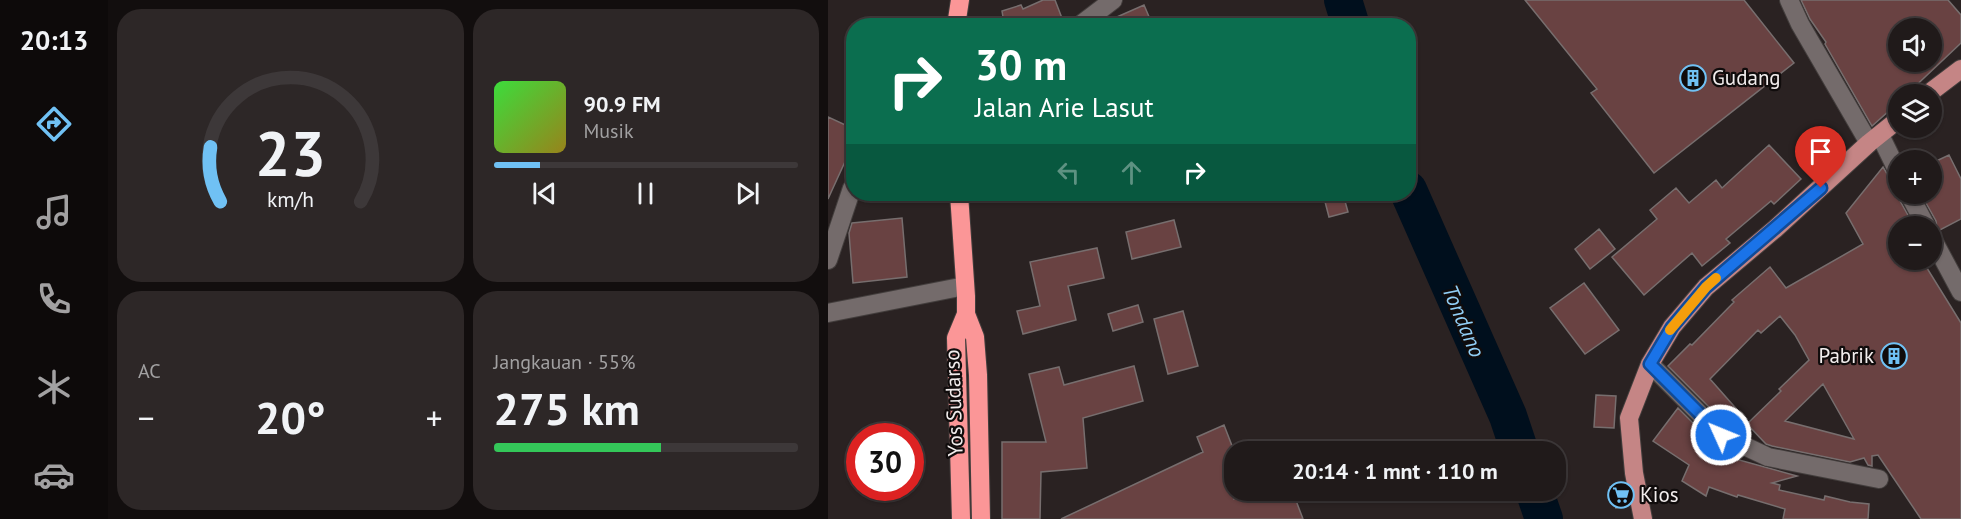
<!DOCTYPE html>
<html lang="id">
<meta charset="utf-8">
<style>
body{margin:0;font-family:"PT Sans",sans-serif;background:#2d2727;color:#f1f3f6;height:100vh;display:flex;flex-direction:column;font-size:22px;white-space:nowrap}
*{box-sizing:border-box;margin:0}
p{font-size:20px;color:#a2a1a2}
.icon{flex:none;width:33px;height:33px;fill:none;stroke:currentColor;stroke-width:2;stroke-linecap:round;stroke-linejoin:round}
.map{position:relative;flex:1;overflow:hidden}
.drawer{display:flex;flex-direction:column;gap:9px;padding:9px;background:#120e0e;width:720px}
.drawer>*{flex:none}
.guide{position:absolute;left:18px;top:18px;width:570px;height:183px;border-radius:24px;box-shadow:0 2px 4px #0004,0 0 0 2px #3d3839;background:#0b6e4f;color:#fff;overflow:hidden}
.buttons{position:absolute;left:1060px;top:18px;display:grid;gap:12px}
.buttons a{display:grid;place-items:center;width:54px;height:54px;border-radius:50%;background:#201a1a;box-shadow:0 2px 4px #0004,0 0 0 2px #3d3839;font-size:30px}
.speed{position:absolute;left:18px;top:423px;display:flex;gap:12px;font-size:30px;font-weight:700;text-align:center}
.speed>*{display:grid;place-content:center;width:78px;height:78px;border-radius:50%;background:#201a1a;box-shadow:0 2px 4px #0004,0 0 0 2px #3d3839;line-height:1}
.speed .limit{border:9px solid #d22;background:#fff;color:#111}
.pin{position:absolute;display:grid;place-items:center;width:51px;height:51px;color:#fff;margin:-62px -26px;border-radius:50% 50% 50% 0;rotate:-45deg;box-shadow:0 0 6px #0007}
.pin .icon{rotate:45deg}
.me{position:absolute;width:66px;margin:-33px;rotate:314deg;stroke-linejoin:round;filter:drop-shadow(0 0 4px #0008)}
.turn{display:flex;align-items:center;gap:21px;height:126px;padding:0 30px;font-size:27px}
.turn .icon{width:78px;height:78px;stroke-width:2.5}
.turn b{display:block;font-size:42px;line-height:51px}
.lanes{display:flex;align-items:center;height:57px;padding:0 30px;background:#0003;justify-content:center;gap:30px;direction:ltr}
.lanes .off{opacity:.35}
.big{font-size:45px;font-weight:600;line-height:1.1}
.drawer .tile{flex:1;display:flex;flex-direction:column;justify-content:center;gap:9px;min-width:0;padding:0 21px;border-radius:24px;background:#2d2727}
.drawer .dial{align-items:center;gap:0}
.dial svg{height:156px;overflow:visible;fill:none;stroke:#3d3839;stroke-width:7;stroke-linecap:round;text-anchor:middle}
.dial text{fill:#f1f3f6;stroke:none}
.song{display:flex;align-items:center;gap:18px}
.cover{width:72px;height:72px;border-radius:9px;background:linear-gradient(135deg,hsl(120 70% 55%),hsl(50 70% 35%))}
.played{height:6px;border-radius:3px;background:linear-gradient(90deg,#70c1f4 15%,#3d3839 15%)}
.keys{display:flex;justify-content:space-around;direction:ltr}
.heat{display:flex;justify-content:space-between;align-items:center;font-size:33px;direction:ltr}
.charge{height:9px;border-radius:4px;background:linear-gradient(90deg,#34c759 55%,#3d3839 0)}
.drawer .tiles{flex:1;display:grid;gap:9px;grid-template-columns:repeat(2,1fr)}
.trip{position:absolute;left:396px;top:441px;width:342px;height:60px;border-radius:24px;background:#201a1a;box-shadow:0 2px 4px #0004,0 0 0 2px #3d3839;font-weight:600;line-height:60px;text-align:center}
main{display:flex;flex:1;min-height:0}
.menu{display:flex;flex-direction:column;width:108px;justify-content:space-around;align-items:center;background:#0d0a0a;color:#a2a1a2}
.menu .icon{width:42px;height:42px}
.menu .active{color:#70c1f4}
.menu b{font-size:27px;color:#f1f3f6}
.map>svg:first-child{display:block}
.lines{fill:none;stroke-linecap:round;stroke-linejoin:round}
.river{stroke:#000f1d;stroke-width:38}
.building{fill:#694242;stroke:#776e6e;stroke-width:1.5;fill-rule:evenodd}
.minor-casing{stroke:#433e3d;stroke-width:20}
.major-casing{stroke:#433e3d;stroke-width:20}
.highway-casing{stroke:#433e3d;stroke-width:20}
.minor{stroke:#746b6b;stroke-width:18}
.major{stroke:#c58585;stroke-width:18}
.highway{stroke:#fb9697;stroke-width:18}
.route-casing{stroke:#114b97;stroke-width:15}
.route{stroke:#1a73e8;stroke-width:10}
.slow{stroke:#f59e0b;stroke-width:10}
.labels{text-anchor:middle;stroke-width:4.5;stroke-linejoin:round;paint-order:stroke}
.poi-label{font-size:21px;fill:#f2eded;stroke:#100c0c;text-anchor:start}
.street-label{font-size:21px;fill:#f2eded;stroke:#100c0c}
.water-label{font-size:22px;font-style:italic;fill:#91cef5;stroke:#100c0c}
</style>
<main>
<nav class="menu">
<b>20:13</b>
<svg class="icon active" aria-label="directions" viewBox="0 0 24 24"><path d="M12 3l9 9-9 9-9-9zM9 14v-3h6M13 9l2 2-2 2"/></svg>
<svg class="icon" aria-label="music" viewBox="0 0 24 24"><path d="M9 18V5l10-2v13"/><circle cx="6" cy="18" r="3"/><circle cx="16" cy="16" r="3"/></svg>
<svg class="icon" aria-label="phone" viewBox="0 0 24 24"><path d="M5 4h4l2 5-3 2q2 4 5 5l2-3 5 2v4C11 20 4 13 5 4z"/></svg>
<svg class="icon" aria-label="climate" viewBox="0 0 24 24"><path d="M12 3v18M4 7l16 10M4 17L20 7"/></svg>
<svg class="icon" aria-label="car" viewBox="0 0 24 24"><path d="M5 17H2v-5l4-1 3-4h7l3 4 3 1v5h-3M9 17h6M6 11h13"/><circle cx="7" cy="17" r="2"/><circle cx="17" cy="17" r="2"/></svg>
</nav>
<section class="drawer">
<div class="tiles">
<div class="tile dial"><svg viewBox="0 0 100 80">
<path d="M14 69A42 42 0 1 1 86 69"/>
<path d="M14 69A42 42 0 0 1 9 41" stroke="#70c1f4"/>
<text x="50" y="56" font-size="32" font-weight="700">23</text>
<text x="50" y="72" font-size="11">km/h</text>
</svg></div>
<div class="tile">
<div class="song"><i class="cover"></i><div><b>90.9 FM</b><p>Musik</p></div></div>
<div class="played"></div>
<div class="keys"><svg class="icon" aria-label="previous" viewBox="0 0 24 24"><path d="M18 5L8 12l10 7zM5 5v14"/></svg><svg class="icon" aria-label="pause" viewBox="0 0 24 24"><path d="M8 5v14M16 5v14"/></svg><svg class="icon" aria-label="next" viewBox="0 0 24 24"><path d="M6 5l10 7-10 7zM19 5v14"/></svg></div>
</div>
<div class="tile"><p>AC</p>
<div class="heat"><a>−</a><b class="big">20°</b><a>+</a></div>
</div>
<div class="tile"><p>Jangkauan · 55%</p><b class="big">275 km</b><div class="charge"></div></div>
</div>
</section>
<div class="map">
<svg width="1133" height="519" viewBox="0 0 1133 519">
<rect width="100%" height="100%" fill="#2a2222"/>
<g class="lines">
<path class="river" d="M515,0L523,26
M580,190L680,416L692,452
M706,490L716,519"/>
</g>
<path class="building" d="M215,0H227L237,26H155L175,17L174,11L193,5L195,9Z
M697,0H916L966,63L826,173L763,93L769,89Z
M973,0H1120L1133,15V43L1079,94H1071V102L1044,126L997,44L998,42L982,19ZM1071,28H1104V62H1071Z
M316,5L325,26H270L273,24Z
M0,117L26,129V142L0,199Z
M941,145L973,179L946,204L943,201L898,239L902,243L874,266L864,253L816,295L784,257L829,219L822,210L848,188L861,203L888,180L894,188Z
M1121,155L1133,179V219L1112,230L1109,228L1108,221L1093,194H1104V163Z
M1055,167L1070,192L1071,199L1086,226H1071V260H1094L1133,323V519H1093L1050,455L1044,456V466L1040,465L1036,458L1022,462L944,446L938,444L919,424L953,391L951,389L981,360L967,335L952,316L933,333L930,330L882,379L912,413L899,425L840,366L862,344L864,345L906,302L904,300L942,267L958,288L1035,244L1018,213ZM995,384L1026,439L957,421Z
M495,194H515L520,212L501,217Z
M74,218L79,277L25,283L21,233L24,223Z
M346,220L353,247L304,259L298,232Z
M771,229L787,249L762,269L747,249Z
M269,248L276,278L240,286L248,320L195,334L189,311L212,306L202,262Z
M756,283L791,330L757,354L722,308Z
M310,305L315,322L285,331L280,314Z
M355,311L370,366L340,374L326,319Z
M306,366L315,401L255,418L259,468L213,472L212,519H174V442H218L201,374L231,367L236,385Z
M768,395L788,396L786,428L766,427Z
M850,408L885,443L895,448L893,455L969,476L944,483L952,485L951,490L996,500L997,496L1022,502L1041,504L1040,519H955L957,509L910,495L909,497L881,487L878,496L854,481L861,465L825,441Z
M396,425L406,451V499L430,490H464L475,519H233L375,452L369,437Z
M796,483L801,504L788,508L782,487Z"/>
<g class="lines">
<g class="minor-casing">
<path id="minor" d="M961,0L972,24L1041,143
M251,26L285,0
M1052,135L1071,174
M1081,194L1098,226
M1104,238L1133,292
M0,260L24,188
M0,313L137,286
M822,364L893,435L940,457L1051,479"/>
</g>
<g class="major-casing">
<path id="major" d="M1100,94L1133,69
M815,519L806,473L801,418L822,364L844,327L878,287L947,229L1041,143L1071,119"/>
</g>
<g class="highway-casing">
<path id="highway" d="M128,26L132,0
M131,194L138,296V314L128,338L133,519
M138,314L147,337L150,375L153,519"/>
</g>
<use href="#minor" class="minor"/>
<use href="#major" class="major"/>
<use href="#highway" class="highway"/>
</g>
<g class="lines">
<g class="route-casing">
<path id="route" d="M893,435L822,364L844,327L878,287L993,188"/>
</g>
<use href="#route" class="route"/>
<path class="slow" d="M842,330L878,287L888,278"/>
</g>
<defs>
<g id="building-ring" transform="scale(1.35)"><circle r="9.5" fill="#100c0c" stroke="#70c1f4" stroke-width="1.5"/><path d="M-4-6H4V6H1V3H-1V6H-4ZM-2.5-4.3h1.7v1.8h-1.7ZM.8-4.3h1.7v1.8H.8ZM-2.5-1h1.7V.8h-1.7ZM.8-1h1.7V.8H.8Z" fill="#70c1f4"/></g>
<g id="supermarket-ring" transform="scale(1.35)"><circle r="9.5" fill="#100c0c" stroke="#70c1f4" stroke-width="1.5"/><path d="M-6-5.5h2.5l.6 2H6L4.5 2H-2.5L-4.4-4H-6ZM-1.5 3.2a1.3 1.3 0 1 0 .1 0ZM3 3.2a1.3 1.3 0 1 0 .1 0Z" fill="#70c1f4"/></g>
</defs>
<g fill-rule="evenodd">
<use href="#building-ring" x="865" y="78"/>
<use href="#building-ring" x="1066" y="356"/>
<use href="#supermarket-ring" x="793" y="495"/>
</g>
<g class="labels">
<g class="poi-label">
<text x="884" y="85">Gudang</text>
<text x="1046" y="363" text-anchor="end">Pabrik</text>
<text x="812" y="502">Kios</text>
</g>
<g class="street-label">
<text transform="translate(126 403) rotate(-92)" y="7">Yos Sudarso</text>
</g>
<g class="water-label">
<text transform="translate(636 321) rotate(67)" y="8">Tondano</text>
</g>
</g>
</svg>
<div class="buttons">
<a><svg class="icon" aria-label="sound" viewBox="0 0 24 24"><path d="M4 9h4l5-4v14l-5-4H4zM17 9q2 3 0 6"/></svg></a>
<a><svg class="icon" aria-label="layers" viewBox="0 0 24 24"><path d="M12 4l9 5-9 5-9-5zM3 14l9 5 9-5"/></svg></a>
<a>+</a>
<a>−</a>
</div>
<div class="speed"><div class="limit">30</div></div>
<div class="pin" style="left:993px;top:188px;background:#d93025"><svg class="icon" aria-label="arrive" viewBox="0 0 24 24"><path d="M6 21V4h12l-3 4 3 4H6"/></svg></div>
<svg class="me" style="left:893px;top:435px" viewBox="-20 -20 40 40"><circle r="17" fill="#1a73e8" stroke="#fff" stroke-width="3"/><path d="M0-11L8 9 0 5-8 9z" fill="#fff"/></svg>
<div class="trip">20:14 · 1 mnt · 110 m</div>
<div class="guide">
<div class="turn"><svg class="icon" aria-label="right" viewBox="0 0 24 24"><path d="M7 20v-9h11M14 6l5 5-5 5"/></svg><div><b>30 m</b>Jalan Arie Lasut</div></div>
<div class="lanes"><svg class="icon off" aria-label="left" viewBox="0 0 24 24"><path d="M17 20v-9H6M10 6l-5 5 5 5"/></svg><svg class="icon off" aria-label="ahead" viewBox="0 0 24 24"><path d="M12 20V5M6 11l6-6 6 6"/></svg><svg class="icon" aria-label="right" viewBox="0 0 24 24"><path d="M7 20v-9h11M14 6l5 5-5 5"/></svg></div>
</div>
</div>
</main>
